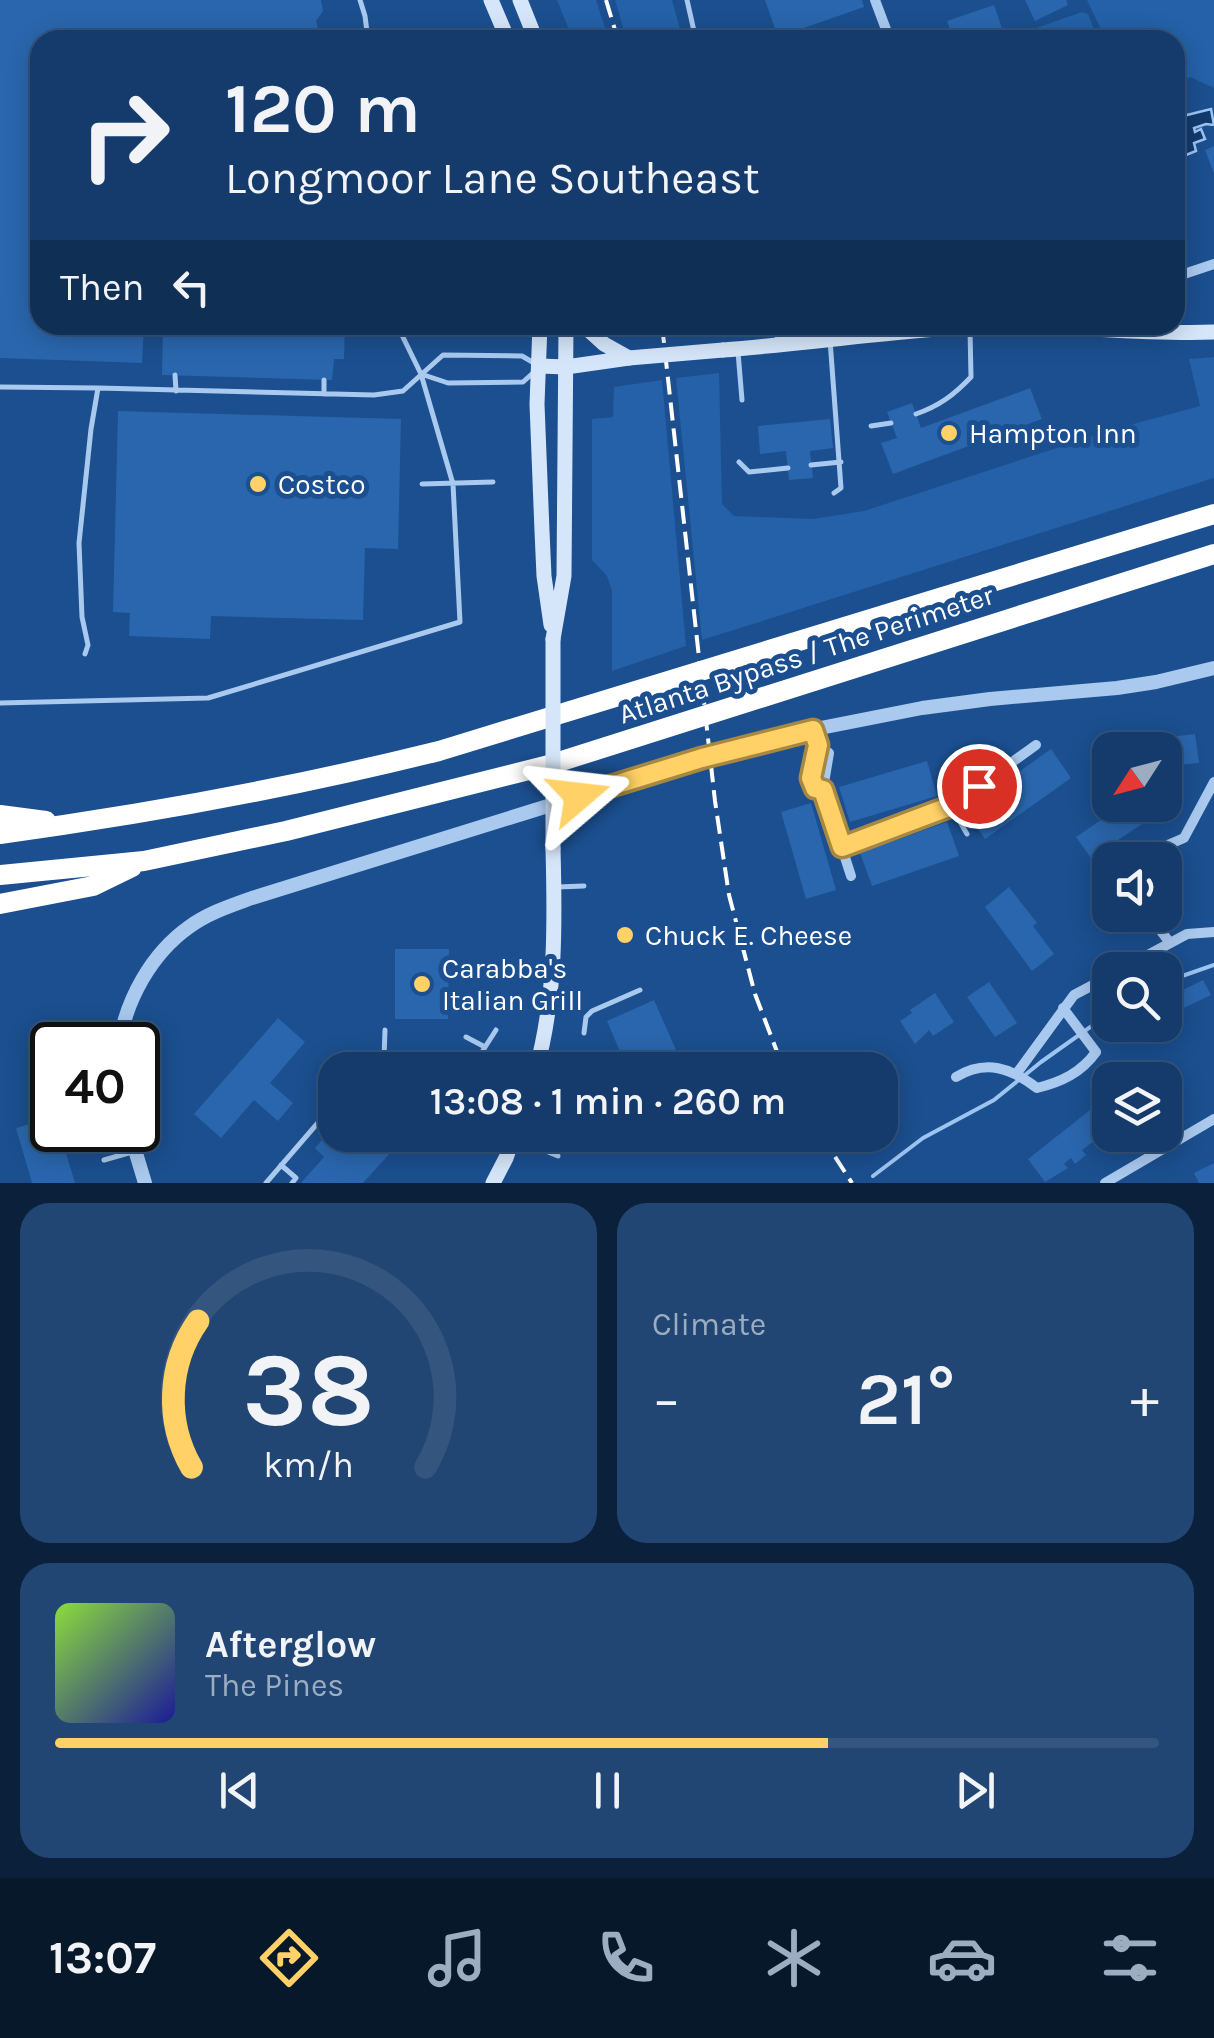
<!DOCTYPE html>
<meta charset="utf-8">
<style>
body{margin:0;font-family:Karla,sans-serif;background:#214673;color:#f1f3f6;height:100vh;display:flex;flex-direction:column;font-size:38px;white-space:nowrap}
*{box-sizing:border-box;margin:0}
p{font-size:32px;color:#9dadc1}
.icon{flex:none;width:55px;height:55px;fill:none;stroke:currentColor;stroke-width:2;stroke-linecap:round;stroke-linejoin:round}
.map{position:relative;height:1183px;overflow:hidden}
.side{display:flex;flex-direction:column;gap:20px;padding:20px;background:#0b203b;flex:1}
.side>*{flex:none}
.hud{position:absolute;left:30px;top:30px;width:1155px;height:305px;border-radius:30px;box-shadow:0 5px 25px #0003,0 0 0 2px #33557e;background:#143b6b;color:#f1f3f6;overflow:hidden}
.needle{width:65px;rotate:234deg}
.tools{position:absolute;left:1092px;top:732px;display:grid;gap:20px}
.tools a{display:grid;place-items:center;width:90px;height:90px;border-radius:20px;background:#143b6b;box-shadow:0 5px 25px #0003,0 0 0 2px #33557e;font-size:50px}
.speed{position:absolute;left:30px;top:1022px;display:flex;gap:20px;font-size:50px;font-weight:700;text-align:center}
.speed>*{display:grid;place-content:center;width:130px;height:130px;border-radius:50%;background:#143b6b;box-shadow:0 5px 25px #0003,0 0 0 2px #33557e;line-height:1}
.speed .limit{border:5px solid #111;border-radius:15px;background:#fff;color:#111}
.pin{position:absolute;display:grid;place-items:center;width:85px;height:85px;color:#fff;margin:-42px;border:5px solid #fff;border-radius:50%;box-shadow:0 2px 10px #0007}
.me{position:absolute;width:110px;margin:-55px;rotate:73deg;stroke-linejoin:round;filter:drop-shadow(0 0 8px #0008)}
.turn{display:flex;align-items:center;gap:35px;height:210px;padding:0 30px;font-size:45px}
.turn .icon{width:130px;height:130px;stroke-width:2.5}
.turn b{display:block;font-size:70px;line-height:85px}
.then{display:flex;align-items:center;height:95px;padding:0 30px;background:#0003;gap:20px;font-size:38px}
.big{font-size:75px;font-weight:600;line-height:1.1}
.side .card{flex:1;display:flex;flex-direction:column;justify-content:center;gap:15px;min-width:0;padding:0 35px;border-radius:30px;background:#214673}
.side .dial{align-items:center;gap:0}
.dial svg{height:260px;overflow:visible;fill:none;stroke:#33557e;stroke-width:7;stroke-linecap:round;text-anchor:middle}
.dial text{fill:#f1f3f6;stroke:none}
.song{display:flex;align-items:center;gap:30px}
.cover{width:120px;height:120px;border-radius:15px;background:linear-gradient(135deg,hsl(90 70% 55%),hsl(240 70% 35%))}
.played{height:10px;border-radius:5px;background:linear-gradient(90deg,#ffd166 70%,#33557e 70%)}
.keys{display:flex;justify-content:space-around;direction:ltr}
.heat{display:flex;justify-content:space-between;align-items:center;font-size:55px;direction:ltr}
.side .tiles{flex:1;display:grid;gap:20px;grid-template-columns:1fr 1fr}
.card:last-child{grid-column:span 2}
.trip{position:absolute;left:318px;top:1052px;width:580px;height:100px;border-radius:30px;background:#143b6b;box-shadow:0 5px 25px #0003,0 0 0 2px #33557e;font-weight:600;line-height:100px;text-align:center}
.dock{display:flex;height:160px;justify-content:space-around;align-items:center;background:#08182b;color:#9dadc1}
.dock .icon{width:70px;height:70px}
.dock .on{color:#ffd166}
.dock b{font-size:45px;color:#f1f3f6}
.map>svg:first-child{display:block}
.green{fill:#2461a8}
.water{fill:#123a6d;stroke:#9cc4f0;stroke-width:2.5}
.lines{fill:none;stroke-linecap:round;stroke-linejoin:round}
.stream{stroke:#9cc4f0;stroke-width:4}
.building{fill:#2a66ad}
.service{stroke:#a9c9ee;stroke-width:5}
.minor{stroke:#a9c9ee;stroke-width:10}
.tertiary{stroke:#a9c9ee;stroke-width:14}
.secondary{stroke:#d6e6fa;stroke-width:15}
.motorway{stroke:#fff;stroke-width:20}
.rail{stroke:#fff;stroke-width:4;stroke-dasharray:18 8;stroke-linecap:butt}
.secondary-bridge{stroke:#d6e6fa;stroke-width:15}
.route-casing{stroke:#a68842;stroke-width:25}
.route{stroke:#ffd166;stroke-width:18}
.poi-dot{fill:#ffd166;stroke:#1b4f8f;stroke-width:4}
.labels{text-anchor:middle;stroke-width:10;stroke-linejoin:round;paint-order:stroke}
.poi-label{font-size:28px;fill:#fff;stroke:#1b4f8f;text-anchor:start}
.street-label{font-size:28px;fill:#fff;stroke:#1b4f8f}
</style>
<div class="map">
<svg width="1214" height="1183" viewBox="0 0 1214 1183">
<rect width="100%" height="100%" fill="#1b4f8f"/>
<path class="green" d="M557,0H596L609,40H573Z
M615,0H672L683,40H627Z
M1087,0H1214V88L1190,77L1175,82V40H1106Z
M1082,12L1088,14L1098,40H1019L1022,33Z
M1214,357V478L702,640L676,378L719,373L722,504L734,516L813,519L864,511L1115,429L1200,406L1189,359Z
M662,380L686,646L612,671V591L607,576L592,560V419L613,417L614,387Z"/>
<path class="water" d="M1211,109L1214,125L1206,124L1194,128L1195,132L1201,129L1205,139L1194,143L1196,151L1186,155C1181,141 1183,131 1179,117Z"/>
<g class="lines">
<path class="stream" d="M1165,982L1214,965
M873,1176L923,1138L994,1100L1041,1062L1110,1013"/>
</g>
<path class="building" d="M0,0H321L323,11L316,21L321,40H40V325H144L142,363L0,358Z
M765,0H862L864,7L778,37Z
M1025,0H1066L1068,5L1035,21Z
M994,5L1006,40H954L947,21Z
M1214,146V173L1205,150Z
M163,325H345L344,359H334L332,380L162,375Z
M1030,388L1042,419L893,474L881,443L897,438L887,412L912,403L921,428Z
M118,411L401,419L398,549L365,548L363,620L211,616L210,639L129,636L130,613L113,612Z
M830,419L833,448L810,451L813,478L789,480L786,451L760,454L758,426Z
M1195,734L1199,763L1165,766V750H1161L1160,738Z
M1051,749L1071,778L985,839L965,810Z
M927,761L937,796L850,822L839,787Z
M811,803L836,890L806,899L781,812Z
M1123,805H1140L1147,815L1139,820L1142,824L1091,858L1076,837Z
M947,822L959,856L872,886L860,853Z
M1009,887L1037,923L1033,926L1054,954L1032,971L985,907Z
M395,949H449L448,1019H395Z
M1203,980L1211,995L1165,1017V996L1174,991L1177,996L1185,992L1183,990Z
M989,982L1017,1023L995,1037L967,997Z
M935,993L954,1022L933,1036L929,1030L915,1044L900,1021L912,1013L910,1010Z
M654,1000L684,1068L681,1070H628L607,1021Z
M278,1018L305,1042L270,1083L293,1103L278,1121L254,1100L221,1138L194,1114Z
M1123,1025H1149L1129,1035Z
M1104,1099L1110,1106V1136L1104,1140L1101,1136L1082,1150L1086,1155L1075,1164L1071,1158L1064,1164L1068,1168L1045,1182L1028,1159Z
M52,1103V1130H88L90,1136L63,1144L75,1183H32L16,1128L50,1118L46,1105Z
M335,1125V1135H392L400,1142L363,1183H301L324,1157L315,1148Z
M1214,1163V1183H1199L1194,1173Z"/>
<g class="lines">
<path class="service" d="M360,0L365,16L368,40
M687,0L696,40
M830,340L841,488L834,493
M738,352L742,400
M421,374L448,383L523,382L533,373
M175,375L176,391
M324,380V394
M0,387L98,388L91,429L79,543L82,617L88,645L85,654
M98,388L374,395L403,391L443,355L522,356L534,363
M916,414C939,406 954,395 971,377L970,330
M871,426L891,423
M739,462L749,472L788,468
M811,465L841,462
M422,484L493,482
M0,703L208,698L460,622L453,484L421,374L397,325
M951,806L967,834
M557,887L584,886
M584,1033L586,1017L592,1011L640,990
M466,1037L485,1047
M384,1058L385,1030
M365,1070C396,1046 425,1060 458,1070
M473,1070L480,1055L496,1030
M516,1139L558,1156
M104,1160L132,1152
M281,1165L296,1178L292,1183
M266,1183L335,1103"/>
<path class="minor" d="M875,0L890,40
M1175,277L1214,264
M778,325L781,345
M813,730L818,745L811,778L815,788L823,789
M818,745L829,753L823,789L851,876
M842,847L951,806L1036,745
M1150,860L1170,844L1184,838L1214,782
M1149,915L1170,943
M1120,970L1187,934L1214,932
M1017,1073L1074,995L1110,976
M956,1077C986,1059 1011,1068 1037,1088C1061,1082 1081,1073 1096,1052L1063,1008
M1105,1183L1214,1119"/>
<path class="tertiary" d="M119,1045C126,1000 151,954 189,927C208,913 230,906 252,898L702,758L785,735L922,708L990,699L1117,688L1156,682L1214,668
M129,1130L145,1183"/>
<path class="secondary" d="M491,0L508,40
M520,0L536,40
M540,325L537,404L542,531L544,576L551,625
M583,325L604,344L629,358
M723,350C815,343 907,328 999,326C1071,325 1142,335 1214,332
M540,366L566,367L629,358
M553,639L564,576L566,325
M536,1070C556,998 555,923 553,849
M493,1183L506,1158L514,1135"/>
<path class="motorway" d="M0,815L46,821
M0,834C148,814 294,787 439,751L1214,514
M0,875L144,861L286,831L549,765L1214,554
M0,904L93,886L132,867"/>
<path class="rail" d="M606,0L618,40
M662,325L715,801L729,895L755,994L784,1070
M821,1135L852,1183"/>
<path class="secondary-bridge" d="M629,358L723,350
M553,639V849"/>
</g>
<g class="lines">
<g class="route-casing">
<path id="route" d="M579,796L702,758L813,730L818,745L811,778L815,788L823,790L842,847L951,806L979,786"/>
</g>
<use href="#route" class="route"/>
</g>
<g class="poi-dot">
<circle cx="949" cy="433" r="10"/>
<circle cx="258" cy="484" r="10"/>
<circle cx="625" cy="935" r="10"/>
<circle cx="422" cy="984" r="10"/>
</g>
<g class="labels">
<g class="poi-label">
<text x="969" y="443">Hampton Inn</text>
<text x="278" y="494">Costco</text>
<text x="645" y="945">Chuck E. Cheese</text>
<text x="442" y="978">Carabba's<tspan x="442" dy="32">Italian Grill</tspan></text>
</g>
<g class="street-label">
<text transform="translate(806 654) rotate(-18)" y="10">Atlanta Bypass / The Perimeter</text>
</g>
</g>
</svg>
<div class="tools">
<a><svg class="needle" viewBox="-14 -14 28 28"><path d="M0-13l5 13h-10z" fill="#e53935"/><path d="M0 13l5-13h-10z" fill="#9dadc1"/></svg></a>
<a><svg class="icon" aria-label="sound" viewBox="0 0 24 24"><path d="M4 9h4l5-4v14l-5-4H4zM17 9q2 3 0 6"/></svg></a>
<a><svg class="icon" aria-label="search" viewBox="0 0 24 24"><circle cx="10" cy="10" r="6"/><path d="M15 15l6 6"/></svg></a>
<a><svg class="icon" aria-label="layers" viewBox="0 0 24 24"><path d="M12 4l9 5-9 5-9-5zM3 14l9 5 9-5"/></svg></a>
</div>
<div class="speed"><div class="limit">40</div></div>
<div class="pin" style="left:979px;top:786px;background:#d93025"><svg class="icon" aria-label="arrive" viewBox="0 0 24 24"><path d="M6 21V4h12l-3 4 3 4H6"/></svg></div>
<svg class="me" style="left:579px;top:796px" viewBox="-20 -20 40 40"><path d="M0-17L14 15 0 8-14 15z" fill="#ffd166" stroke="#fff" stroke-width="4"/></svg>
<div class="trip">13:08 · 1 min · 260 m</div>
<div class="hud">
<div class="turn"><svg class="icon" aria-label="right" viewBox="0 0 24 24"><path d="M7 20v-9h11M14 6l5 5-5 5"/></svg><div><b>120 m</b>Longmoor Lane Southeast</div></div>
<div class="then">Then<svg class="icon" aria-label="left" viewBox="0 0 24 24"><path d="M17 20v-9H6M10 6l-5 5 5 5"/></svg></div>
</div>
</div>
<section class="side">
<div class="tiles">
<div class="card dial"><svg viewBox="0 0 100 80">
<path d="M14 69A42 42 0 1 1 86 69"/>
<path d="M14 69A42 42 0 0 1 16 24" stroke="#ffd166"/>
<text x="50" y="56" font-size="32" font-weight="700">38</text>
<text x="50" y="72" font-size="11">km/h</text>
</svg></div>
<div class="card"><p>Climate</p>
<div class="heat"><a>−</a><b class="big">21°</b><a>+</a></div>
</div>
<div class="card">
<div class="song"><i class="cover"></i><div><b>Afterglow</b><p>The Pines</p></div></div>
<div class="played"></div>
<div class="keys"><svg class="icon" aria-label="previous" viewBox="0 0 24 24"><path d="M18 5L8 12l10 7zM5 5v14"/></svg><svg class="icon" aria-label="pause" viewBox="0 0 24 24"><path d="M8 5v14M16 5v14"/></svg><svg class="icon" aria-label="next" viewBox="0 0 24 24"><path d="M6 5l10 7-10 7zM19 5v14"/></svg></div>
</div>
</div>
</section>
<nav class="dock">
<b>13:07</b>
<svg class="icon on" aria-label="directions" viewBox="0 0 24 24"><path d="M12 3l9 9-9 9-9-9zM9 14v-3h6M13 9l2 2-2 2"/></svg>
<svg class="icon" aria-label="music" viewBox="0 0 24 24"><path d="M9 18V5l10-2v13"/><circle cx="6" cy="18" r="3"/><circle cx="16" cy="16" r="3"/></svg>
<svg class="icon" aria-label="phone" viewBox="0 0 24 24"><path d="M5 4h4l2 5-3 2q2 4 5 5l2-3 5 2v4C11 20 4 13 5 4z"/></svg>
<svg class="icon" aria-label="climate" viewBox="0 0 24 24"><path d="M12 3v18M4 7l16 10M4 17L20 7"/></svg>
<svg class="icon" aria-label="car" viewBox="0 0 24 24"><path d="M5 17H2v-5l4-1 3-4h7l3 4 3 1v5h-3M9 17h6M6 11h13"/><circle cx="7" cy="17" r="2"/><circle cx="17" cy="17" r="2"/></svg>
<svg class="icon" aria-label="filters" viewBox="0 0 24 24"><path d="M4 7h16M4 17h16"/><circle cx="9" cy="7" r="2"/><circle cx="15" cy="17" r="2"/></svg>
</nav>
